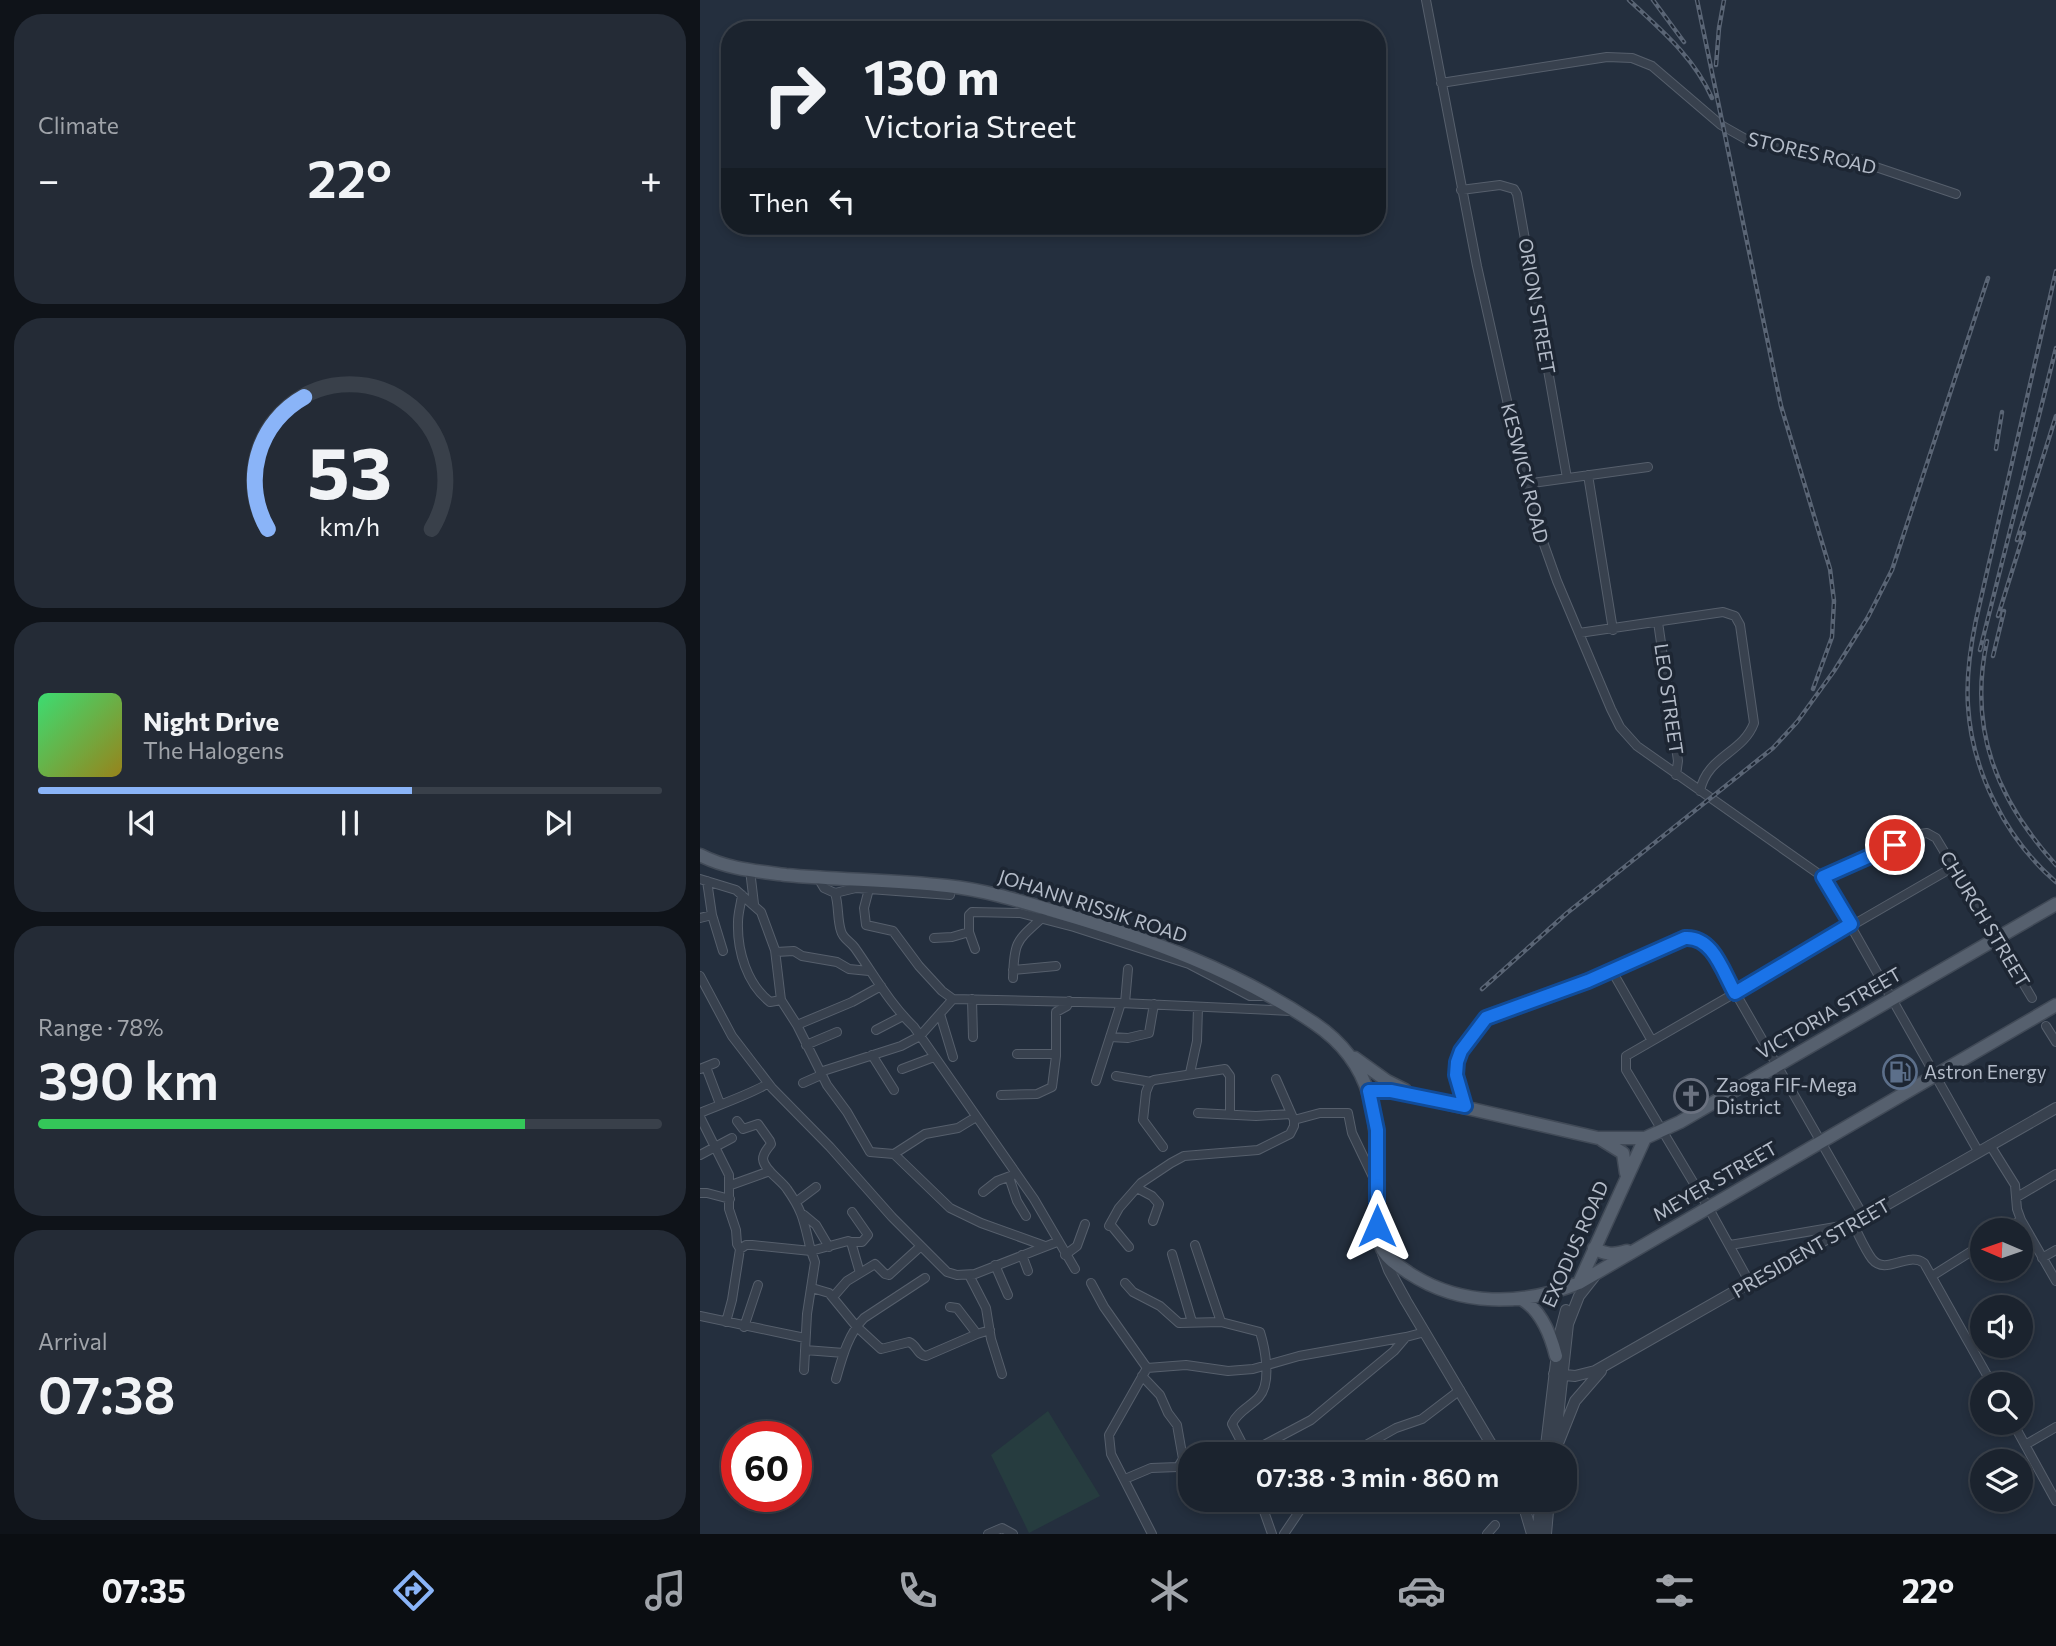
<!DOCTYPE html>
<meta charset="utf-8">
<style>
body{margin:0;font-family:Commissioner,sans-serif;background:#242b36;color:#f1f3f6;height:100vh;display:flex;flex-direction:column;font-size:26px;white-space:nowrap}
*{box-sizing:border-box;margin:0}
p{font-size:23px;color:#a0a4aa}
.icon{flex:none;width:38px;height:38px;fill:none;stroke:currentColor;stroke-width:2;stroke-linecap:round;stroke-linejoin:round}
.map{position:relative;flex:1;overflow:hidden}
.drawer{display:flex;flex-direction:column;gap:14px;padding:14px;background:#0f1319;width:700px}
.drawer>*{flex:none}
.guide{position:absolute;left:21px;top:21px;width:665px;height:214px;border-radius:28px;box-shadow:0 4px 10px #0003,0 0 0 2px #39404a;background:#1b232e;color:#f1f3f6;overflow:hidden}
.needle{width:46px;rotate:272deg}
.fabs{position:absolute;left:1270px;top:1218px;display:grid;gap:14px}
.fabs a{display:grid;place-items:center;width:63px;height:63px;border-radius:50%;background:#1b232e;box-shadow:0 4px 10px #0003,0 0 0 2px #39404a;font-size:35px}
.speed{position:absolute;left:21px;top:1421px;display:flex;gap:14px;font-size:35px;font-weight:700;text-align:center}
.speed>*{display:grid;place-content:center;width:91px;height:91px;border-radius:50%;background:#1b232e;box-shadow:0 4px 10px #0003,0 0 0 2px #39404a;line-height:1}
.speed .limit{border:10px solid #d22;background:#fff;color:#111}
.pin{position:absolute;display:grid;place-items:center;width:60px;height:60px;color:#fff;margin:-30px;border:4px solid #fff;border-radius:50%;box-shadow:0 2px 7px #0007}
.me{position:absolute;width:77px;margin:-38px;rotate:0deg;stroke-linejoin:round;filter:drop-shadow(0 0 5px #0008)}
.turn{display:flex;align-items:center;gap:24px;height:147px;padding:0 28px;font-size:32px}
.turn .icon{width:91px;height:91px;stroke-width:2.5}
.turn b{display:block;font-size:49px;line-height:60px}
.then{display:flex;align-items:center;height:66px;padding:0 28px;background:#0003;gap:14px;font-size:26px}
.big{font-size:52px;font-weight:600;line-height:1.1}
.drawer .tile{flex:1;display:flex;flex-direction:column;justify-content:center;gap:10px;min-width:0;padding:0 24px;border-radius:28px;background:#242b36}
.drawer .dial{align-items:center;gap:0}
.dial svg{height:182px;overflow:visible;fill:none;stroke:#39404a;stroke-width:7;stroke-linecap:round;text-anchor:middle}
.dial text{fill:#f1f3f6;stroke:none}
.song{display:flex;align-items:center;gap:21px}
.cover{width:84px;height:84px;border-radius:10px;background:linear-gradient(135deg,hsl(140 70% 55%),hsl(50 70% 35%))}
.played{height:7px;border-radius:4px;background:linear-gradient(90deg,#8ab4f8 60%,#39404a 60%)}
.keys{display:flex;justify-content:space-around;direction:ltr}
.heat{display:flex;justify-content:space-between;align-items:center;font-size:38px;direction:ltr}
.charge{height:10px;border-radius:5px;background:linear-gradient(90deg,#34c759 78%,#39404a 0)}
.trip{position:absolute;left:478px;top:1442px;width:399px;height:70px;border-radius:28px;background:#1b232e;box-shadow:0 4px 10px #0003,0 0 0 2px #39404a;font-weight:600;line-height:70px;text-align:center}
.tab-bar{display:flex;height:112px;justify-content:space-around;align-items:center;background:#0b0e12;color:#a0a4aa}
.tab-bar .icon{width:49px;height:49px}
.tab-bar .selected{color:#8ab4f8}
.tab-bar b{font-size:32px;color:#f1f3f6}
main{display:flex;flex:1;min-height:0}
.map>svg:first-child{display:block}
.green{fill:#263c3f}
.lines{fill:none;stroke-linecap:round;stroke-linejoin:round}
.minor-casing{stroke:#565f6c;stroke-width:10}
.tertiary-casing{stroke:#565f6c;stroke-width:12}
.primary-casing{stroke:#414a57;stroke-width:15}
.minor{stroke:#38414e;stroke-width:8}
.tertiary{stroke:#38414e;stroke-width:10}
.primary{stroke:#56606e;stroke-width:12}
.rail-casing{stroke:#5a6575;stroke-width:4.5}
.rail{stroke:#1d2633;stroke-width:2;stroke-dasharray:5;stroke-linecap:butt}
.route-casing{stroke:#114b97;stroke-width:18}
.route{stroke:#1a73e8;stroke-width:12}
.labels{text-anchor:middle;stroke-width:7;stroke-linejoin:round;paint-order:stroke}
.street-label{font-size:19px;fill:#b4bcc9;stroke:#1d2633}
.poi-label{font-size:19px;fill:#b4bcc9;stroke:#1d2633;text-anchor:start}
</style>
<main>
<section class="drawer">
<div class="tile"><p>Climate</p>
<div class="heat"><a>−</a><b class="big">22°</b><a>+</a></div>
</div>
<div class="tile dial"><svg viewBox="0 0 100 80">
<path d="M14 69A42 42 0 1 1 86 69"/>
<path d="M14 69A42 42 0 0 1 30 11" stroke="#8ab4f8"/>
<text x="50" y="56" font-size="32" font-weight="700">53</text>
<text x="50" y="72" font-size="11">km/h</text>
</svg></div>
<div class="tile">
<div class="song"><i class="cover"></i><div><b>Night Drive</b><p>The Halogens</p></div></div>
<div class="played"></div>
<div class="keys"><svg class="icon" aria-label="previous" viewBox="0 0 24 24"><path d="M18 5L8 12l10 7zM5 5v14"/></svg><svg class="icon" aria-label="pause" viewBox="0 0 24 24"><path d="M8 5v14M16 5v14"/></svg><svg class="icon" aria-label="next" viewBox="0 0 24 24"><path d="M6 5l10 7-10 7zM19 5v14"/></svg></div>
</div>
<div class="tile"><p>Range · 78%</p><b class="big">390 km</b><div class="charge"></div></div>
<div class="tile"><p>Arrival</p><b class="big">07:38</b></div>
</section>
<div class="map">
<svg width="1356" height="1534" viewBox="0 0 1356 1534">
<rect width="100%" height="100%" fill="#242f3e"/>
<path class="green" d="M348,1411L400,1496L329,1533L291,1455Z"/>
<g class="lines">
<g class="minor-casing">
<path id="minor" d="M726,0L777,266L831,508L857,581L911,709L920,727L937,746L1123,877L1278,1151
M741,83L907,57L932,58L952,66L1021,125L1051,142L1155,160L1256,194
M761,190L800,185L814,189L817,194L867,478
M888,475L913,630
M825,484L948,467
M958,622L978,761L976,775
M879,633L1023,612L1035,616L1040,625L1054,723C1043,753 1007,756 1000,791
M50,870L54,904
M1123,877L1220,834L1227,833L1236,838L1332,998
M118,878L124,888L135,893C139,905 137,919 141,931C143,939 150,941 155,948C174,975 190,1004 214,1027L334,1199L375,1269
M0,879L36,890L61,912L75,950L81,1000L97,1025L127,1085L147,1112L170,1152L194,1154L225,1134L258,1128L276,1117
M7,881L12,915L23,951
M169,889L164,908L166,925L193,931L219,966L242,991L253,999
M135,893L156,888L250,895
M42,895C41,904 38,913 38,922C37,951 47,984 70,1002L81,1000
M0,918L12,915
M234,938L252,937L269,932
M275,949L269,932V915L272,912L320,913L374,927L489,964L550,996H566
M76,952L94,951L102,956L137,962L149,969L169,971
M313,970L356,966
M912,971L952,1041
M0,976L32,1036L72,1088L130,1147L192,1217L247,1272L257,1275L275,1274L357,1242
M313,978C314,940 317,941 343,917
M272,999L273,1037
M425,1003L428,969
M240,1014L253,1057
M97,1025L152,1002L181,986
M1346,1026L1356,1042
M176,1030L203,1016
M410,1037L428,1038L449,1033L454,1004
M106,1045L137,1032
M317,1054H356
M172,1055L194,1090
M6,1067L20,1104
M0,1069L15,1063
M202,1069L234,1057
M120,1072L201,1046L220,1036L253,999L421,1003L591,1011
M490,1073L497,1041L498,1007
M416,1076L451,1082
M396,1081L421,1003
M103,1083L121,1075
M301,1095L337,1094L352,1087L356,1056V1012L367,1006L369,1001
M765,1106L756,1075L757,1062L761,1051L786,1019L888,981L985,938L996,937L1008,945L1164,1217
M0,1113C14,1107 61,1090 68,1083
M498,1113L556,1116L591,1114
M0,1117L29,1175V1209L36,1230L37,1244L40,1249
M594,1120L620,1113H648L652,1133L675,1181
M37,1121L43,1129L58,1124L70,1141L71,1144C68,1148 63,1153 63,1159C64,1170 81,1180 87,1189C104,1213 104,1223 111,1251L148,1241L151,1242L160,1273
M1290,1145L1315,1185L1317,1209L1321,1220L1356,1281
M463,1147L443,1120L446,1092L450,1082L454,1080L525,1069L530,1076V1113
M194,1154L250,1208L281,1223L345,1246
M0,1155L32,1138
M309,1177L317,1201L326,1216
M31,1185L70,1171
M437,1188L452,1196L459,1204L453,1221
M283,1192L297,1181L313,1175
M0,1193H7L30,1199
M1317,1197L1356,1174
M96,1202L116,1187
M104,1215L116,1225L129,1247
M410,1224L429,1247
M409,1226L419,1208L441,1183L471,1163L484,1156L558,1150L590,1134L594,1126V1120L576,1079
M1305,1230L1321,1220
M151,1242H162L168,1235L152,1212
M495,1245L521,1322
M1030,1245L1153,1224C1159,1235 1164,1248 1172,1259C1186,1276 1207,1251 1224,1263L1292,1384
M472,1254L492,1322
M322,1255L328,1271
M365,1255L377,1246L385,1224
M1342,1258L1356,1250
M295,1265L308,1295
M269,1275L286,1308L291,1339L302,1374
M1232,1276L1283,1244
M391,1283L404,1307L447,1368
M425,1283L433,1292L460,1306L479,1323L521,1322L560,1332C565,1348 572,1383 559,1397C551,1406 537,1412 532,1424L547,1453
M1050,1283L1008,1207L926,1070V1056L1255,866
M112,1288L129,1293L156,1326L181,1349L209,1342C217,1345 217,1355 226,1356L277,1334
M133,1297L147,1281L175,1264L185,1274L189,1275L221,1246
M250,1307L257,1308L277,1334L290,1330
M0,1316L105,1338
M26,1322L32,1300L40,1249L46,1245H52L111,1251L115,1262L107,1314L104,1370
M44,1327L58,1285
M105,1350L144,1353
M136,1379C142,1358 148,1334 164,1318L225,1278
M1313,1423L1356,1501
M1325,1445L1356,1427
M547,1454L611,1420L694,1351L706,1337L725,1332
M650,1454L696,1428L722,1419L760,1390
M425,1479L451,1468L478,1467L483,1459L477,1425L468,1413L460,1395L442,1376
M560,1500L572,1534
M288,1534L302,1528L313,1534
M452,1534L411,1454L409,1435L447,1368L486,1365L528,1371L553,1369L599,1356L706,1337
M584,1534L607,1500
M787,1534L795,1525"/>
</g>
<g class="tertiary-casing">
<path id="tertiary" d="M683,1254L689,1270L706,1301L797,1454
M854,1374L875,1376L895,1371L1356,1108
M859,1441L875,1401L901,1371
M845,1454L859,1337L866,1310
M854,1454L868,1324L879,1296L894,1277
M822,1500L832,1534
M837,1534L841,1500
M846,1534L849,1500"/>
</g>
<g class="primary-casing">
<path id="primary" d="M0,855C27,869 56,871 86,875C139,880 193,880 247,886C286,890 323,902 360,913C449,939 537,971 614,1023C678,1066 677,1122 677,1191C677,1209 675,1229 681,1246C685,1258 699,1266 709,1273C761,1307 822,1306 879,1283L1356,1005
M655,1058L687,1081L705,1090
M669,1091L697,1092L898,1138H945L980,1122L1356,904
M902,1140L923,1153L926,1173
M894,1248C906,1255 914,1255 927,1251
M879,1283L945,1138
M823,1300C841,1311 851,1336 856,1356"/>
</g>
<use href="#minor" class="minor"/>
<use href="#tertiary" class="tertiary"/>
<use href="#primary" class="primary"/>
<g class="rail-casing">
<path id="rail" d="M929,0C960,29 994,57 1012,98
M953,0L984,42
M997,0L1081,406L1130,569L1134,601L1132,637L1113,689
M1016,65L1019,28L1024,0
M1356,271L1276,620C1270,649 1266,677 1268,706C1272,772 1306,839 1356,882
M1296,449L1302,412
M1317,540L1356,416
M1298,616L1324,533
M1287,641C1268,730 1297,800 1356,865
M1280,650L1356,348
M1293,656L1304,611
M782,989L867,913L1073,748L1097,722L1134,671L1168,617L1192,570L1288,278"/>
</g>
<use href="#rail" class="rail"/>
</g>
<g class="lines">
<g class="route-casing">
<path id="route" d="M677,1226V1130L669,1091H691L765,1106L756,1075L757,1062L761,1051L786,1018L888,981L985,938C1013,936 1023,972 1035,993L1151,924L1123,877L1195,845"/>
</g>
<use href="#route" class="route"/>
</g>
<defs>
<g id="fuel-ring" transform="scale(1.75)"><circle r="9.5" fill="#1d2633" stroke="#5c6f8a" stroke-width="1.5"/><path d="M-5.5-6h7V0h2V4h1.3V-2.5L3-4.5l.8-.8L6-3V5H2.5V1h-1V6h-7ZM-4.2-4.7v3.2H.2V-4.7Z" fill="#5c6f8a"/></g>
<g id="church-ring" transform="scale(1.75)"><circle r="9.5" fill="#1d2633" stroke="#6b7280" stroke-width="1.5"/><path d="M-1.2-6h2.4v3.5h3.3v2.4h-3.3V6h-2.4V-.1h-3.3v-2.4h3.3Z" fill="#6b7280"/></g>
</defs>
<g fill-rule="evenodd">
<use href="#fuel-ring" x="1200" y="1072"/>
<use href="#church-ring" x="991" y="1096"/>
</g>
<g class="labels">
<g class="street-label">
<text transform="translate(1112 153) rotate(13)" y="7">STORES ROAD</text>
<text transform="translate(837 306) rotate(80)" y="7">ORION STREET</text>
<text transform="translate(825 473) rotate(76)" y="7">KESWICK ROAD</text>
<text transform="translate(969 699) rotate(82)" y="7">LEO STREET</text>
<text transform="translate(393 906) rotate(18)" y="7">JOHANN RISSIK ROAD</text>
<text transform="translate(1285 919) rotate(59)" y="7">CHURCH STREET</text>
<text transform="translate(1129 1013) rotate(-30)" y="7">VICTORIA STREET</text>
<text transform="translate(1015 1181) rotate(-30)" y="7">MEYER STREET</text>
<text transform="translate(875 1244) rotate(-66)" y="7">EXODUS ROAD</text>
<text transform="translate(1111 1248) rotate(-30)" y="7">PRESIDENT STREET</text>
</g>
<g class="poi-label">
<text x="1224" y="1079">Astron Energy</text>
<text x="1016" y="1092">Zaoga FIF-Mega<tspan x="1016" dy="22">District</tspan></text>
</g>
</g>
</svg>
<div class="fabs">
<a><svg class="needle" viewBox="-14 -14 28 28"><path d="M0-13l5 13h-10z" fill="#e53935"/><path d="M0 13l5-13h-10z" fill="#a0a4aa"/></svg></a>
<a><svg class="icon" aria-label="sound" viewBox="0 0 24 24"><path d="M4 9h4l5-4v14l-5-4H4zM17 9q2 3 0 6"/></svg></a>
<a><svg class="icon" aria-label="search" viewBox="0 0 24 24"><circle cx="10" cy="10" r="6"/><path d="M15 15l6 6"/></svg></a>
<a><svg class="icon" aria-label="layers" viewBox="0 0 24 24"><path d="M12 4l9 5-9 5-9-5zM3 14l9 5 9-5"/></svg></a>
</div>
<div class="speed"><div class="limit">60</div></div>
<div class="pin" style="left:1195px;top:845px;background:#d93025"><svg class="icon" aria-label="arrive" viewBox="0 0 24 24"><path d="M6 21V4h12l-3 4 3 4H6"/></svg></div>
<svg class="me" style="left:677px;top:1226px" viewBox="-20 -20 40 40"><path d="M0-17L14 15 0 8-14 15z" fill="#1a73e8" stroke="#fff" stroke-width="4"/></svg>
<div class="trip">07:38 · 3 min · 860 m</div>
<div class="guide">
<div class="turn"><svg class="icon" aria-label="right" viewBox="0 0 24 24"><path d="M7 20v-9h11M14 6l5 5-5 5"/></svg><div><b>130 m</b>Victoria Street</div></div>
<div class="then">Then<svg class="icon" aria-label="left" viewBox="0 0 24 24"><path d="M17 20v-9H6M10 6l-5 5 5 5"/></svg></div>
</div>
</div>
</main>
<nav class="tab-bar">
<b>07:35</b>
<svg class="icon selected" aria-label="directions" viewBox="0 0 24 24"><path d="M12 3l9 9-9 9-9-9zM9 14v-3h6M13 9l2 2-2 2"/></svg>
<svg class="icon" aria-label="music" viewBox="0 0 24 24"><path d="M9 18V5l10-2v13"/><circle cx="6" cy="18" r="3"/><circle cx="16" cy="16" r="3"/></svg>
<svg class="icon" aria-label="phone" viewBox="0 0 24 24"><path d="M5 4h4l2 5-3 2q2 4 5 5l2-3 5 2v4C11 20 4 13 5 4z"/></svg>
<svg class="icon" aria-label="climate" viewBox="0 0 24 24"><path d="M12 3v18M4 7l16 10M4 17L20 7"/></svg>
<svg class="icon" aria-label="car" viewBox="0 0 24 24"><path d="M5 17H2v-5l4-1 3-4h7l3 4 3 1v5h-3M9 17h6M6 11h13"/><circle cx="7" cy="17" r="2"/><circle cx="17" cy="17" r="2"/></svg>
<svg class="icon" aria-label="filters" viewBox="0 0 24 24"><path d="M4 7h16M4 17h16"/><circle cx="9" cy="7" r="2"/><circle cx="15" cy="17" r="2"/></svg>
<b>22°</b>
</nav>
